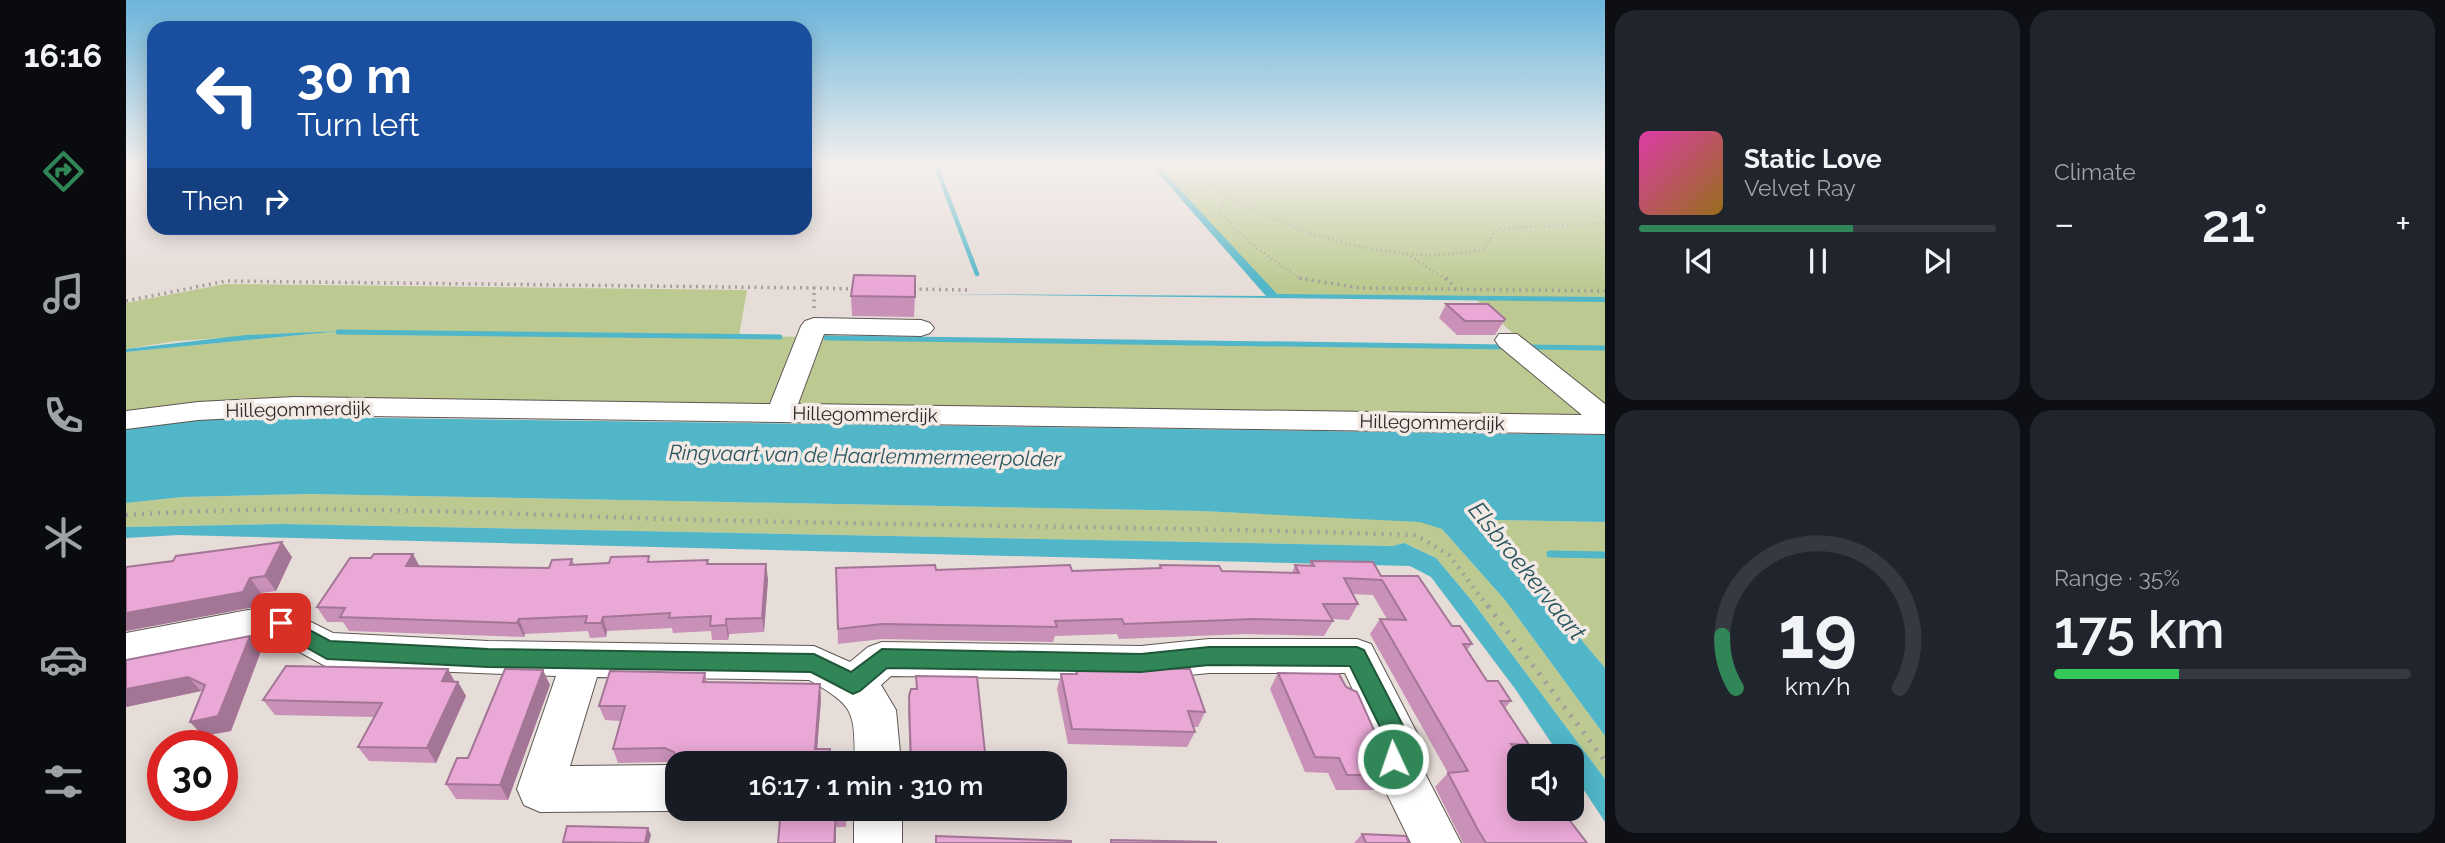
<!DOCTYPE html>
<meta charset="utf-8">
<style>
body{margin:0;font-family:Raleway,sans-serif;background:#20242c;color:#f1f3f6;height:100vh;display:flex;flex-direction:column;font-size:26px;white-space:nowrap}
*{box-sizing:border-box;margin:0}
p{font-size:23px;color:#9ea1a6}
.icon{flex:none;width:38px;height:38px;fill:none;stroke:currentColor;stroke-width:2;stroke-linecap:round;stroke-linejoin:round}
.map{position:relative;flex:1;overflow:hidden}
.panel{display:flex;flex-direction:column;gap:10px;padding:10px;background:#0d0f14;width:840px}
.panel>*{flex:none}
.top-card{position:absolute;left:21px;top:21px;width:665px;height:214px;border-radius:21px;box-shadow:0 4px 18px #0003;background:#1a4fa0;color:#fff;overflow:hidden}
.controls{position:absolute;left:1381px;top:744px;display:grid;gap:14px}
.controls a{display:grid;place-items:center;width:77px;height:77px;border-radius:14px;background:#171b24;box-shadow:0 4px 18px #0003;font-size:35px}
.speed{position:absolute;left:21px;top:730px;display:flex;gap:14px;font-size:35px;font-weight:700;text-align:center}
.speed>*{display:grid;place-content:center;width:91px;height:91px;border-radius:50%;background:#171b24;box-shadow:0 4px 18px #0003;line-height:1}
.speed .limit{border:10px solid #d22;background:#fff;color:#111}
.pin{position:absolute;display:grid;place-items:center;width:60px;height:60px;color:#fff;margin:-30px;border-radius:14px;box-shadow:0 4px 10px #0006}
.me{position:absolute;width:77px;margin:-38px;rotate:357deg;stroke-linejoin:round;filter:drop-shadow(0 0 5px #0008)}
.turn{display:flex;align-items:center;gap:24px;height:147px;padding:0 35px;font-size:32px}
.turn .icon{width:91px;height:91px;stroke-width:2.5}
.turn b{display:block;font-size:49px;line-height:60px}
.then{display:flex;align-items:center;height:66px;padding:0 35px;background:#0003;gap:14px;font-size:26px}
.big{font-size:52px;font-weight:600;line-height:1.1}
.panel .tile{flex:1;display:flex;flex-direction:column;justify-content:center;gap:10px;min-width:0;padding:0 24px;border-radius:21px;background:#20242c}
.panel .dial{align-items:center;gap:0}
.dial svg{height:182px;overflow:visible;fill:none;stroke:#363941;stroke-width:7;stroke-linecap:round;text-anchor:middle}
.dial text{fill:#f1f3f6;stroke:none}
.song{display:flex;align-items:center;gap:21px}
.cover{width:84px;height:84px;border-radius:10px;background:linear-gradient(135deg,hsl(320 70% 55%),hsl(40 70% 35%))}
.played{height:7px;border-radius:4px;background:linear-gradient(90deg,#318658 60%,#363941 60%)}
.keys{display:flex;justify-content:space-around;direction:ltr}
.heat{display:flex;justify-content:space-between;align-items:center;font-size:38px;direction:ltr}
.charge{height:10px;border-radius:5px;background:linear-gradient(90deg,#34c759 35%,#363941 0)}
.panel .tiles{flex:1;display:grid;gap:10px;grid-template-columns:repeat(2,1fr)}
.trip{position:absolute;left:539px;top:751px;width:402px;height:70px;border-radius:21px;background:#171b24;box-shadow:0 4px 18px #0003;font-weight:600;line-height:70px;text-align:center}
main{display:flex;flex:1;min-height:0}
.dock{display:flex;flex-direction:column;width:126px;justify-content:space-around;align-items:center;background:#090b0e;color:#9ea1a6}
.dock .icon{width:49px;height:49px}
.dock .current{color:#318658}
.dock b{font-size:32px;color:#f1f3f6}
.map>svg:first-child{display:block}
.green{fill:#bcca92}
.water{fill:#50b6c8}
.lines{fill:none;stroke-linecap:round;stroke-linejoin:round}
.stream-far2{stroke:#50b6c8;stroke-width:4.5}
.stream-far1{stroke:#50b6c8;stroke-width:5}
.stream{stroke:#50b6c8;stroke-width:7}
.minor-casing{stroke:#5e5652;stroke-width:2}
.path-far3{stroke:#a69e9b;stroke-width:2.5;stroke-dasharray:1 3.5;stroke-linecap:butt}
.path-far2{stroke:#a69e9b;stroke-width:3.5;stroke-dasharray:2 4.5;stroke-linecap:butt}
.path-far1{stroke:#a69e9b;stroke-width:4.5;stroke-dasharray:2 6;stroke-linecap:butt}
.path{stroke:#a69e9b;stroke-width:5;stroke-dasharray:2.5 8;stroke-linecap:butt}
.minor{fill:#fff;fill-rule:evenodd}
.wall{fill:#c990b8}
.shaded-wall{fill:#a47696}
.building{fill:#eaa8d6;stroke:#a47696;stroke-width:2}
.route{fill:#318658;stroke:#205739;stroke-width:2}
.labels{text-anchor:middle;stroke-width:7;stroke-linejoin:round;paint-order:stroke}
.street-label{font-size:19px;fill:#2e2a29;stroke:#f3e9e5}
.water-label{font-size:21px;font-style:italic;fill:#2a565f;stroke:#f3e9e5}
.near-water-label{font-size:24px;font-style:italic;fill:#2a565f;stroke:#f3e9e5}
</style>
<main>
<nav class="dock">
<b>16:16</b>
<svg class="icon current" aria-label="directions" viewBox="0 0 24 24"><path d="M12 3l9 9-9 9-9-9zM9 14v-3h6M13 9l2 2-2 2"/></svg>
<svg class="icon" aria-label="music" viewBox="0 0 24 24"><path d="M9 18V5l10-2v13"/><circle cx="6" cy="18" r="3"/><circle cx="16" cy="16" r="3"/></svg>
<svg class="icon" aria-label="phone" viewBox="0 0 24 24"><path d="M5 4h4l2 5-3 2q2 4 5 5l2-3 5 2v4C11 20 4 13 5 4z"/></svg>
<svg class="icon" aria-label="climate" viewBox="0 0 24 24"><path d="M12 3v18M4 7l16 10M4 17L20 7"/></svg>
<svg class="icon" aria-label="car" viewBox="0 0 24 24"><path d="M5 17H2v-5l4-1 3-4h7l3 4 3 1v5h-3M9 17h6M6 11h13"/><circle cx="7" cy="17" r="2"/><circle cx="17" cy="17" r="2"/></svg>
<svg class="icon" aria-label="filters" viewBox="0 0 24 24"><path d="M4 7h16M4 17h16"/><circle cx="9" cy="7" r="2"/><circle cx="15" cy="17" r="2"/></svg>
</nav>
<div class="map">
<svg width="1479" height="843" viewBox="0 0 1479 843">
<rect width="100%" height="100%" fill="#e6dcd8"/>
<path class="green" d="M1027,166H1479V419L0,412V352L213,331L50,341L0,349V303L99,284L621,290L613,336L1403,348L1349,299L1141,296Z
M183,494L1076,511L1294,521L1316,529L1379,600L1479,736V779L1346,601L1310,558L1278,543L1266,546L156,524L0,527V503L56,497Z
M1366,520L1479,522V668L1368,536L1363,525Z"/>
<path class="water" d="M1026,166H1032L1151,294L1479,297V302L811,294L1140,296Z
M215,331L0,352V349L120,335Z
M115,416L1479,435V522L1366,520L1363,525L1368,536L1479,668V736L1379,600L1316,529L1294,522L1076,511L183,494L56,497L0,503V428Z
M156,524L1266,546L1278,543L1310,558L1346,601L1479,779V822L1446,772V756H1434L1390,690L1305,577L1284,566L52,535L0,538V527Z"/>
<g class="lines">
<path class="stream-far2" d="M810,166L851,274"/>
<path class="stream-far1" d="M212,332L654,337
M700,338L1381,347
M1402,347L1479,348"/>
<path class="stream" d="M1424,554L1479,555"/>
<g class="minor-casing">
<path id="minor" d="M688,318L795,320L804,323L808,328L804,333L795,336L698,334L672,404L1456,415L1373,346L1369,340L1373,334H1391L1479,404V434L169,415L72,420L0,429V411L72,402L169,397L644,404L675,326L679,321Z
M155,607L207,633L362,641L688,646L724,662L742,647L756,642L1015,646L1083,639H1231L1245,644L1293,737L1290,756L1335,843H1285L1244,759L1249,737L1219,673H1083L1015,680L765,676L755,685L770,710L775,763H729C728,711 730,707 683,680L471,677L444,766L543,765L551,769V807L543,811L414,812L398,805L391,789L430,676L201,667L150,639L0,667V633L122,610Z
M728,808H776V843H728Z"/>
</g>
<path class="path-far3" d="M1058,166C1125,218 1213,250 1298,255C1318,256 1337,252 1357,250L1371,229L1479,223
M1104,196L1097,201L1094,214L1124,243L1173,278L1183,280
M1281,254L1321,280"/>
<path class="path-far2" d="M1173,278L1234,288L1479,291
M1320,278L1330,289
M787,289L841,290
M0,301L100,281L688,288
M688,308V288L731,289"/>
<path class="path-far1" d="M0,515C191,502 385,515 577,520C815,526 1052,527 1290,535L1323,555L1363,608"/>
<path class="path" d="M1362,606L1479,761"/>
<use href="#minor" class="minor"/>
</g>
<path class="wall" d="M725,296L789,297L788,317L726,316Z
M1320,304L1379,319L1369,335H1331L1313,318Z
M166,557L150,591L135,593L128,607L0,631Z
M446,559L448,564L524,561L582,564L642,579L638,632L603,634L602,640H586L585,631L547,633L546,628L481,631L480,637L464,638L462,631L399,634L398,637L223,631L217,622H201L191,607L293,566L423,568Z
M1185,561L1255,576L1326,626L1346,644L1341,650L1361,681L1385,701L1379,708L1403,745L1393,755L1461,843H1337L1309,787L1322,773L1244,634L1254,619H1261L1247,595L1226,594L1232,604L1223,620L1206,619L1207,621L1198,636L1120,634L993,639L991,634L929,636L927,642L756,639L712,644L710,568L946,571L1032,568L1034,565L1096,571L1166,573L1169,565L1183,566Z
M124,636L135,651L105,731L77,736L76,692L75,691L0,707Z
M950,670L1079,712L1072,727H1067L1069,732L1061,747L942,744L931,689L935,674H949Z
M579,673L581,682L695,699L691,749H704V763H551V766L543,762L492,763L487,749L494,721L479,720L473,706Z
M1152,673L1268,775L1256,790H1210L1202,773L1179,772L1144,689Z
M790,676L860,763H784L782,711L783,696L790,689Z
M329,682H332L340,696L310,763L243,761L232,747L248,717L149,715L137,700Z
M424,685L382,800L330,799L320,784Z
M655,808H721L720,827H710V843H652Z
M1236,834L1283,843H1228Z"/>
<path class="shaded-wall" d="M156,542L166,557L150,591L139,576Z
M287,554L295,569L280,566Z
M640,564L642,579L638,632L636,618Z
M124,578L135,593L128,607L0,631V613Z
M477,617L481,631L480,637L475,623Z
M393,619L399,634L398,637L391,623Z
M600,619L603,634L602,640L600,625Z
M124,636L135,651L105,731L77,736L64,722Z
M322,669L330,684L316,681Z
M417,670L424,685L382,800L374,785Z
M62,677L75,691L0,707V689Z
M332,682L340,696L310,763L301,748Z
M694,684L695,699L690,763L689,749Z
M710,813V843H708Z
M522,828L525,835L523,843H519Z"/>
<path class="building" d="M728,275L789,276V297L725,296Z
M1320,304H1362L1379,319L1378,321H1339Z
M156,542L139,576L124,578L117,592L0,613V567L47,561L50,556Z
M248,554H287L280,566L423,568L426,560L446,559L444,565L483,563L485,557L523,556L522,562L582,560L581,564H640L636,618L600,619V625L584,626L585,616L543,618L544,613L477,617L475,623H459L461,616L393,619L391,623L214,617L219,608L191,607L224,558H245Z
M1185,561L1247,562L1255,576H1292L1326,626H1334L1346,644H1337L1361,681H1372L1385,701H1374L1403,745L1385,744L1394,756H1393V808H1434L1461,843H1360L1352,830L1322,773L1342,771L1254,619L1280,620L1256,580L1218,578L1232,604H1197L1207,621L1128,619L998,624L996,619L929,621L931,627L756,624L712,629L710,568L809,565L810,570L944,565L946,571L1035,568L1034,565L1093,566L1096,571L1173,573L1169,565L1188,566Z
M124,636L92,716L64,722L79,685L62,677L0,689V660Z
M160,666L322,669L316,681L332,682L301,748L232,747L256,703L137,700Z
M955,668L1064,669L1079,712L1062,711L1069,732L946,729L935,674H951L950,670Z
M379,669L417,670L374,785L320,784L331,758H342Z
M484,671L579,673L577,682L694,684L689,749H704L703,763H660V759L550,758L548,752L539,748L487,749L499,706H473Z
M1152,673L1213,674L1220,687L1231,692L1268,775H1221L1213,758L1189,757Z
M790,676L851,677L860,762L785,763L783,696L785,689H791Z
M655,808H720L719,813H710L708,843H652Z
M441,826L522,828L519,843L437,842Z
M1236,834L1280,836L1283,843H1240Z
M810,836L945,841V843H810Z
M985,840L1090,842V843H985Z"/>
<linearGradient id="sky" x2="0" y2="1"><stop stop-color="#6bb5db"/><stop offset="0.58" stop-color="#f4efed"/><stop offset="1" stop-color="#f4efed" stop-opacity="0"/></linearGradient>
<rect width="1479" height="284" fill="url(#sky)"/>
<path class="route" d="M155,615L204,641L362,649L688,654L725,672L756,649L1015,654L1083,647H1231L1238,650L1283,737L1275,767L1267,770L1258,767L1255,759L1259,737L1224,666L1083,665L1015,672L761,668L734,691L727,694L685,672L362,667L201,659L148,629L145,623L148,617Z"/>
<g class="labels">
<g class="street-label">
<text transform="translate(172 409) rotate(-1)" y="7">Hillegommerdijk</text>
<text transform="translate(739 414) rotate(1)" y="7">Hillegommerdijk</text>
<text transform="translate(1306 422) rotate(1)" y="7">Hillegommerdijk</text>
</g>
<g class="water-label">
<text transform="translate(739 456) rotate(1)" y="7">Ringvaart van de Haarlemmermeerpolder</text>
</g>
<g class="near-water-label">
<text transform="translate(1401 571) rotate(51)" y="8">Elsbroekervaart</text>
</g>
</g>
</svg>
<div class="controls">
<a><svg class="icon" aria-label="sound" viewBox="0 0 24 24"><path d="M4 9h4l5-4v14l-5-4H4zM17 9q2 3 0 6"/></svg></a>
</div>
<div class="speed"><div class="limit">30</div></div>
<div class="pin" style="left:155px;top:623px;background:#d93025"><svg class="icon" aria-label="arrive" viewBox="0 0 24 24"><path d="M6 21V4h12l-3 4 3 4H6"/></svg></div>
<svg class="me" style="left:1267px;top:759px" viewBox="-20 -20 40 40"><circle r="17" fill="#318658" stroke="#fff" stroke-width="3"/><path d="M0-11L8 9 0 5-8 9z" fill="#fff"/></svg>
<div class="trip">16:17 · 1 min · 310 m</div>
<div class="top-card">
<div class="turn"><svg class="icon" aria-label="left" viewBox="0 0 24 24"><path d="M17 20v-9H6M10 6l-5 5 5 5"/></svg><div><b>30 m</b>Turn left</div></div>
<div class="then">Then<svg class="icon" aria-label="right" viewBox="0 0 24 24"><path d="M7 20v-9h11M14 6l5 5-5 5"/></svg></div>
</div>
</div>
<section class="panel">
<div class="tiles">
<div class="tile">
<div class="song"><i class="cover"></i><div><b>Static Love</b><p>Velvet Ray</p></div></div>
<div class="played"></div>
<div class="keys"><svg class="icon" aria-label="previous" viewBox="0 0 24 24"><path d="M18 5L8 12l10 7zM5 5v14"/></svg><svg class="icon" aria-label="pause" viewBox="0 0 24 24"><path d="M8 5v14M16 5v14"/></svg><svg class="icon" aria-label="next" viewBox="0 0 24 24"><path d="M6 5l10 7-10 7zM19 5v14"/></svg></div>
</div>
<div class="tile"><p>Climate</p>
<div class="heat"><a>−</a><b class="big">21°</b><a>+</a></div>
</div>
<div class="tile dial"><svg viewBox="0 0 100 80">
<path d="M14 69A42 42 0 1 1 86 69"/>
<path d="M14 69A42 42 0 0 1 8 46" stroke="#318658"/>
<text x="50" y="56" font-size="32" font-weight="700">19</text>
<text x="50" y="72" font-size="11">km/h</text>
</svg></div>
<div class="tile"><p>Range · 35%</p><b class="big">175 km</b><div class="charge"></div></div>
</div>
</section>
</main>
